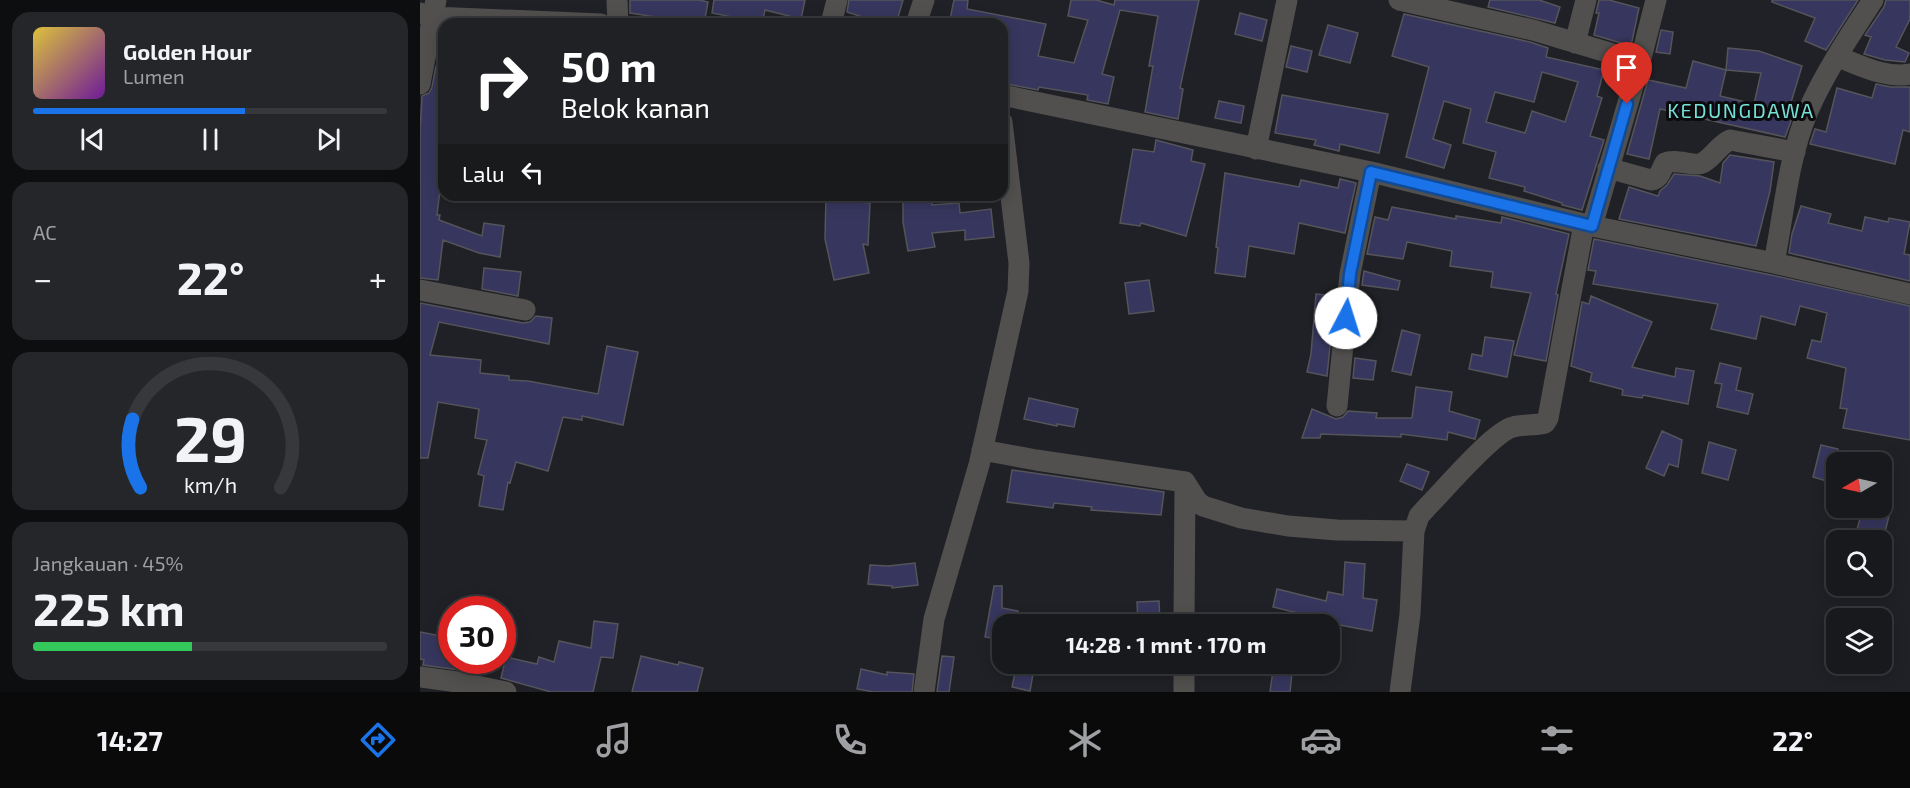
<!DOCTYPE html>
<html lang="id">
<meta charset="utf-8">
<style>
body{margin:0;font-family:"Exo 2",sans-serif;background:#252629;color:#f1f3f6;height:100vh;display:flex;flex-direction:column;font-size:22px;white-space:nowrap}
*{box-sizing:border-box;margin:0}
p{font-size:20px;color:#9fa0a3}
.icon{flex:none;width:33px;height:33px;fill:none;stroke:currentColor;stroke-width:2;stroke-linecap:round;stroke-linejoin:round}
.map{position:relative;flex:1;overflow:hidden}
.details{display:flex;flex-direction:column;gap:12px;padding:12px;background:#0d0e0f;width:420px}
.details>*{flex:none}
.banner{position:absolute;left:18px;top:18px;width:570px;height:183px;border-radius:18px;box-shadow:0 3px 15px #0003,0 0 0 2px #36383b;background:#202124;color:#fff;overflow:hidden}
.needle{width:39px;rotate:261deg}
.tools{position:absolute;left:1406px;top:452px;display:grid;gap:12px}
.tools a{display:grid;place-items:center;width:66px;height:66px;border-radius:12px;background:#18191c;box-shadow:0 3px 15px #0003,0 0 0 2px #36383b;font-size:30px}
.speed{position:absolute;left:18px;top:596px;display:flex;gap:12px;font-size:30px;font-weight:700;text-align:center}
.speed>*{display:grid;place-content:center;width:78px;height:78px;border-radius:50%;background:#18191c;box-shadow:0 3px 15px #0003,0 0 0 2px #36383b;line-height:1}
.speed .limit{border:9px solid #d22;background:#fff;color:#111}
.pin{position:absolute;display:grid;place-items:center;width:51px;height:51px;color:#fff;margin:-62px -26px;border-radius:50% 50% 50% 0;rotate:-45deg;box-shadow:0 0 6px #0007}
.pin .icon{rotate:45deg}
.me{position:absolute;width:66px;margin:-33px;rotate:5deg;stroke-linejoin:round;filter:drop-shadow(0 0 4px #0008)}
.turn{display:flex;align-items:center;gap:21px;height:126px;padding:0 24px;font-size:27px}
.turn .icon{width:78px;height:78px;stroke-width:2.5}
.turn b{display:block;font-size:42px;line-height:51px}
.then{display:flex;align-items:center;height:57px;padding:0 24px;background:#0003;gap:12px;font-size:22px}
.big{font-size:45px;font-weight:700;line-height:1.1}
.details .card{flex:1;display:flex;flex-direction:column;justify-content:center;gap:9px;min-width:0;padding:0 21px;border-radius:18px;background:#252629}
.details .dial{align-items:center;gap:0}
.dial svg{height:156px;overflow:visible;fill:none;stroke:#36383b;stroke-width:7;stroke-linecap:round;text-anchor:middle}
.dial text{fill:#f1f3f6;stroke:none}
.song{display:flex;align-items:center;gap:18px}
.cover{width:72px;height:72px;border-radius:9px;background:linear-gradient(135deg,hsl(50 70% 55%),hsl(280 70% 35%))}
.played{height:6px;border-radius:3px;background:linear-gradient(90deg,#1a73e8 60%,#36383b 60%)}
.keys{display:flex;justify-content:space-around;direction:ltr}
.heat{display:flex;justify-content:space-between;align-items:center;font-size:33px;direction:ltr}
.charge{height:9px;border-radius:4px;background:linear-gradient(90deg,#34c759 45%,#36383b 0)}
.trip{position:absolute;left:572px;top:614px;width:348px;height:60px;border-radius:18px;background:#18191c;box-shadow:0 3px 15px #0003,0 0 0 2px #36383b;font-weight:700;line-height:60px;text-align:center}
.tab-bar{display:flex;height:96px;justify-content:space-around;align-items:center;background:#0a0a0b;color:#9fa0a3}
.tab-bar .icon{width:42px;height:42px}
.tab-bar .selected{color:#1a73e8}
.tab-bar b{font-size:27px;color:#f1f3f6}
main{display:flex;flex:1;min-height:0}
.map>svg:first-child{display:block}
.building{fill:#37365e;stroke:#54545a;stroke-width:1.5;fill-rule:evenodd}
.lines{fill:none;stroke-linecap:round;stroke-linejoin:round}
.minor{stroke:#51504e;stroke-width:21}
.route-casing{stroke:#114b97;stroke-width:15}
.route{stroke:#1a73e8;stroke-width:10}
.labels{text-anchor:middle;stroke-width:6;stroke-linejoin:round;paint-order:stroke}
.quarter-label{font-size:20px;letter-spacing:1.5px;fill:#76e0d7;stroke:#0b0b0d}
</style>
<main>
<section class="details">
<div class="card">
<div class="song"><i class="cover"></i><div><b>Golden Hour</b><p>Lumen</p></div></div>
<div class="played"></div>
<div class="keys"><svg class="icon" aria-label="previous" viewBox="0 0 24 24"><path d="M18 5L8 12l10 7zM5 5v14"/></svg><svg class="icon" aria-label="pause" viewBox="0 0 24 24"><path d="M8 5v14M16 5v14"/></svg><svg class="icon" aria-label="next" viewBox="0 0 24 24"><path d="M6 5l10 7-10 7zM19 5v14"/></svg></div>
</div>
<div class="card"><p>AC</p>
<div class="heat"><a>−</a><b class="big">22°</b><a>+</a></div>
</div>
<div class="card dial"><svg viewBox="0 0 100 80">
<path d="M14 69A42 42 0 1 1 86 69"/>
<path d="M14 69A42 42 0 0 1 10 34" stroke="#1a73e8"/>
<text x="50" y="56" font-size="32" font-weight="700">29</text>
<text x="50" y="72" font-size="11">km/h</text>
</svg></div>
<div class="card"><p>Jangkauan · 45%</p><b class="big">225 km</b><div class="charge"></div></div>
</section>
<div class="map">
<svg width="1490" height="692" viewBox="0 0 1490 692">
<rect width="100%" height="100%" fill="#202126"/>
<path class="building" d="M210,0H279L288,2L284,24L257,19L256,23L242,21L243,18L210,13Z
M294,0H385L381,19L345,10L342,24H315L317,18L292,13Z
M429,0H483L476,24H464L427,12Z
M534,0H548L547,9L626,24L618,56L654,63L668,20L648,16L651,0H676L694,5L695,0H779L760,88L763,89L758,119L725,112L733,66H729L738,16L700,10L682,74L694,77L688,104L667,100L668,95L619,87L618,90L582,83V24H529Z
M1070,0H1119L1140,7L1135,23L1068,7Z
M1179,0H1189L1219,8L1211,46L1174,35L1179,13H1176Z
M1352,0H1438L1406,50L1385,41L1395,18L1352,2Z
M1466,0H1490V19L1476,47L1489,53L1485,62L1465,60L1444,54L1451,37L1445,35L1464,7Z
M820,13L847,20L842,41L815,34Z
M984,14L1110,42L1128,48L1126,57L1184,70L1177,96L1182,98L1170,136L1184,140L1162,210L1142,205V203L1104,191L1105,187L1069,178L1076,152L1043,143L1051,109L1024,101L1013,139L1031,145L1024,168L986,157L1009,67L972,56ZM1122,72L1158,82L1145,122L1112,111L1105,133L1066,122L1075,92L1114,102Z
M908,25L938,33L930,63L899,55Z
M1241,30L1253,32L1250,54L1236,52Z
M871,46L892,51L887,72L866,67Z
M1308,48L1339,51L1382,66L1369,109L1375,110L1365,137L1240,109L1229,159L1207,154L1228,80L1266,88L1273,61L1306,70ZM1306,70L1341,73L1334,104L1300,96Z
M16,66H24V181H21L17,215H20L19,220L62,236L64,223L84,226L80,257L59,253L23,240L18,280L0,278V131L2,96L9,93L12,87Z
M1456,84L1471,87H1490V132L1483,130L1475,164L1390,144L1395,129L1406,132L1417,88L1452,98Z
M862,95L968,114L959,153L920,144L919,151L894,145L896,140L855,133Z
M799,101L824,106L821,123L795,118Z
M736,140L773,150L771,161L785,164L766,236L721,223L720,226L700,223L713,149L734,152Z
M1310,155L1354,162L1350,191L1336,246L1199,219L1209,187L1238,196L1240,191L1247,185L1254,174L1280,176L1300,183L1303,163Z
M805,173L879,187L881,180L918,188L920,179L936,183L925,233L879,223L874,254L829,246L825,277L795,273L798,248L796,247Z
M406,195H428V201L450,203L448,245L443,244L449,273L414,280L405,239Z
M483,200H512V205L539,203L540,213L571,209L574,237L545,240V230L512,233L515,247L488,251L483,222Z
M1381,206L1411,214L1408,223L1442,231L1445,217L1468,222L1469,218L1490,222L1484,254L1490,255V281L1369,253L1372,234Z
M972,207L1036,219V216L1081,223L1082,217L1149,234L1136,294L1138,295L1126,361L1094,355L1111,293L1071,287L1073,272L1030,266L1032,251L987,242L983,259L947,254L955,217L968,220Z
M1174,239L1351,275L1490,306V440L1423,428L1427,409L1420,408L1426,368L1387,358L1392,340L1401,342L1407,313L1380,306L1375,325L1341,316L1336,339L1291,329L1298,304L1173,284L1176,271L1168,270Z
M64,268L101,272L98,296L62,289Z
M944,271L980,281L978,290L942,285Z
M729,280L734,311L709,314L705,283Z
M896,294L915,296L907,376L887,372L891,354Z
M1171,296L1232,322L1212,367L1255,377L1256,368L1274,371L1268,404L1223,395L1222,398L1202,395L1203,390L1201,389L1170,381L1172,373L1151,366L1162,302L1169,304Z
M0,303L103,323L110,322L116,316L132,318L129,344L19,322L10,355L61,360L60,373L89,376V380L108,381L178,394L187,346L218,352L203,425L162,416V420L143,417L128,471L96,462L90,483L88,482L83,510L59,506L64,476L58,474L67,440L55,438L59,409L18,402L8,458H0Z
M982,330L1000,335L991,375L972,371Z
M1065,337L1094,341L1087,377L1049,369L1052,354L1062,356Z
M935,358L956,361L953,380L933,378Z
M1300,363L1321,368L1316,390L1333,394L1328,414L1297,407L1302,384L1295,383Z
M996,387L1032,392L1029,411L1060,420L1055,439L1028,432L1027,440L981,434V437L901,434L900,438H882L892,409L916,419L923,417L928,411L957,413L956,418H992Z
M609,398L658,409L654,427L637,424V426L604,419Z
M1242,431L1262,440L1258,467L1249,464L1244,476L1226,468Z
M1289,442L1316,450L1308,480L1282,473Z
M1401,445L1418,449L1410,482L1393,477Z
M987,464L1009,472L1002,490L980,481Z
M592,470L744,492L741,515L671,510L672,507L634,503L633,508L587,502Z
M1443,508L1469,516L1463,540H1434Z
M925,562L945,564L943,598L957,600L952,631L903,622V619L853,607L857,589L906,601L908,592L923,595Z
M495,563L498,585L472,588V586L448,584L450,565L468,566Z
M574,586H582V608L598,611L596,624H582V640L565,637Z
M739,601L740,624H718L717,602Z
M174,621L198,624L193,658L181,657L173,692H131L81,678L86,657L117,664L119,657L134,662L139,641L171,648Z
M0,632L32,638V660H56L54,672L3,665L4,660L0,659Z
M221,656L258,665L259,662L283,668L277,692H212Z
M522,656L534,657L529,692H517Z
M597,663H615L610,691L592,687Z
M854,663H873L870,692H850Z
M441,669L467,675V672L494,674L492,692H454L437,689Z"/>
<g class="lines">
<path class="minor" d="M197,0L198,24
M979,0L1113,30L1220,62
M0,13L13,17L181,24
M411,24L417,0
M496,24L504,0
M1155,43L1166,0
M1418,57C1440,65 1466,79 1490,74
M0,84L16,0
M582,95L951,172L1172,226L1354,263L1490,294
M836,149L867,0
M1188,168L1231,180C1240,179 1241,170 1245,163C1257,158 1276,168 1284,162C1294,156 1299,145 1310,140L1375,152
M1172,226L1220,62L1236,0
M1354,263C1364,213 1368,158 1388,111C1405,72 1430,35 1453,0
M0,290L105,310
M917,406L930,274L951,172
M562,450L616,460L765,482L777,501L783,506L821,518L868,526L917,530L994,531L990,614L980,692
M994,531L999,516L1008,506C1025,489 1073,432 1093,427C1103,424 1114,426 1125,423L1128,418L1164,224
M764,624L765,482
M0,677L37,682L86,692
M504,692L514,619L559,465L598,291L599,263L582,122
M764,692V663"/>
</g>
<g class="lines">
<g class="route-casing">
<path id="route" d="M926,318L930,274L951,172L1172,226L1207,104"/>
</g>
<use href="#route" class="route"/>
</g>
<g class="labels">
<g class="quarter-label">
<text x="1321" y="118">KEDUNGDAWA</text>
</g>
</g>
</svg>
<div class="tools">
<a><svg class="needle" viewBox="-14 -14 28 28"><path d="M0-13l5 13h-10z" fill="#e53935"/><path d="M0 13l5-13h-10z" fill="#9fa0a3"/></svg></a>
<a><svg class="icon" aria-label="search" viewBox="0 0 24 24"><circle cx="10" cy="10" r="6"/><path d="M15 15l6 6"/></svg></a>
<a><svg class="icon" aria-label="layers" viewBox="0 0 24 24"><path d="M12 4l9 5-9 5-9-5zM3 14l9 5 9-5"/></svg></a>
</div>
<div class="speed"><div class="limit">30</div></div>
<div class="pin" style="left:1207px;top:104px;background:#d93025"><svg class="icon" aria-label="arrive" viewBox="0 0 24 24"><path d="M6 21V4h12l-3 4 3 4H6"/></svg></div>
<svg class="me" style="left:926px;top:318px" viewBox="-20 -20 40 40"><circle r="19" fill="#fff"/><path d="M0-13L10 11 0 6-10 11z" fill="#1a73e8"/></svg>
<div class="trip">14:28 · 1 mnt · 170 m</div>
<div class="banner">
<div class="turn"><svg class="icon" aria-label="right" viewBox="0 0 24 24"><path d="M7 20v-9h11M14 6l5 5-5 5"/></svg><div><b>50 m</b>Belok kanan</div></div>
<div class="then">Lalu<svg class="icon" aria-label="left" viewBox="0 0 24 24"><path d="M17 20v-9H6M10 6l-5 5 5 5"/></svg></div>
</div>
</div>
</main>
<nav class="tab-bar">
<b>14:27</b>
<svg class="icon selected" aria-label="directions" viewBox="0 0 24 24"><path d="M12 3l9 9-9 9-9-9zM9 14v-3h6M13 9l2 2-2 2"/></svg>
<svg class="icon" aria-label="music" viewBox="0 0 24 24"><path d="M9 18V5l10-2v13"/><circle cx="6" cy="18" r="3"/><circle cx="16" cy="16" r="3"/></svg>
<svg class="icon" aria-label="phone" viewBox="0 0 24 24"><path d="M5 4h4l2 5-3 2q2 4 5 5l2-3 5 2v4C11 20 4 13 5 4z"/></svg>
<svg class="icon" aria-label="climate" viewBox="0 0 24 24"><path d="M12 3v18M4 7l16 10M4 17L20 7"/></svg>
<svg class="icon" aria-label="car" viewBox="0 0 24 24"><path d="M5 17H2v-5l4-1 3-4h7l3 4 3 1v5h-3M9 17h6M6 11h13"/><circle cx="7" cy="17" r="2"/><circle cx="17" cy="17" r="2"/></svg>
<svg class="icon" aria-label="filters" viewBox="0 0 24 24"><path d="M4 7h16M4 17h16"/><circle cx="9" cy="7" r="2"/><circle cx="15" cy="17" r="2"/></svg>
<b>22°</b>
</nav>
